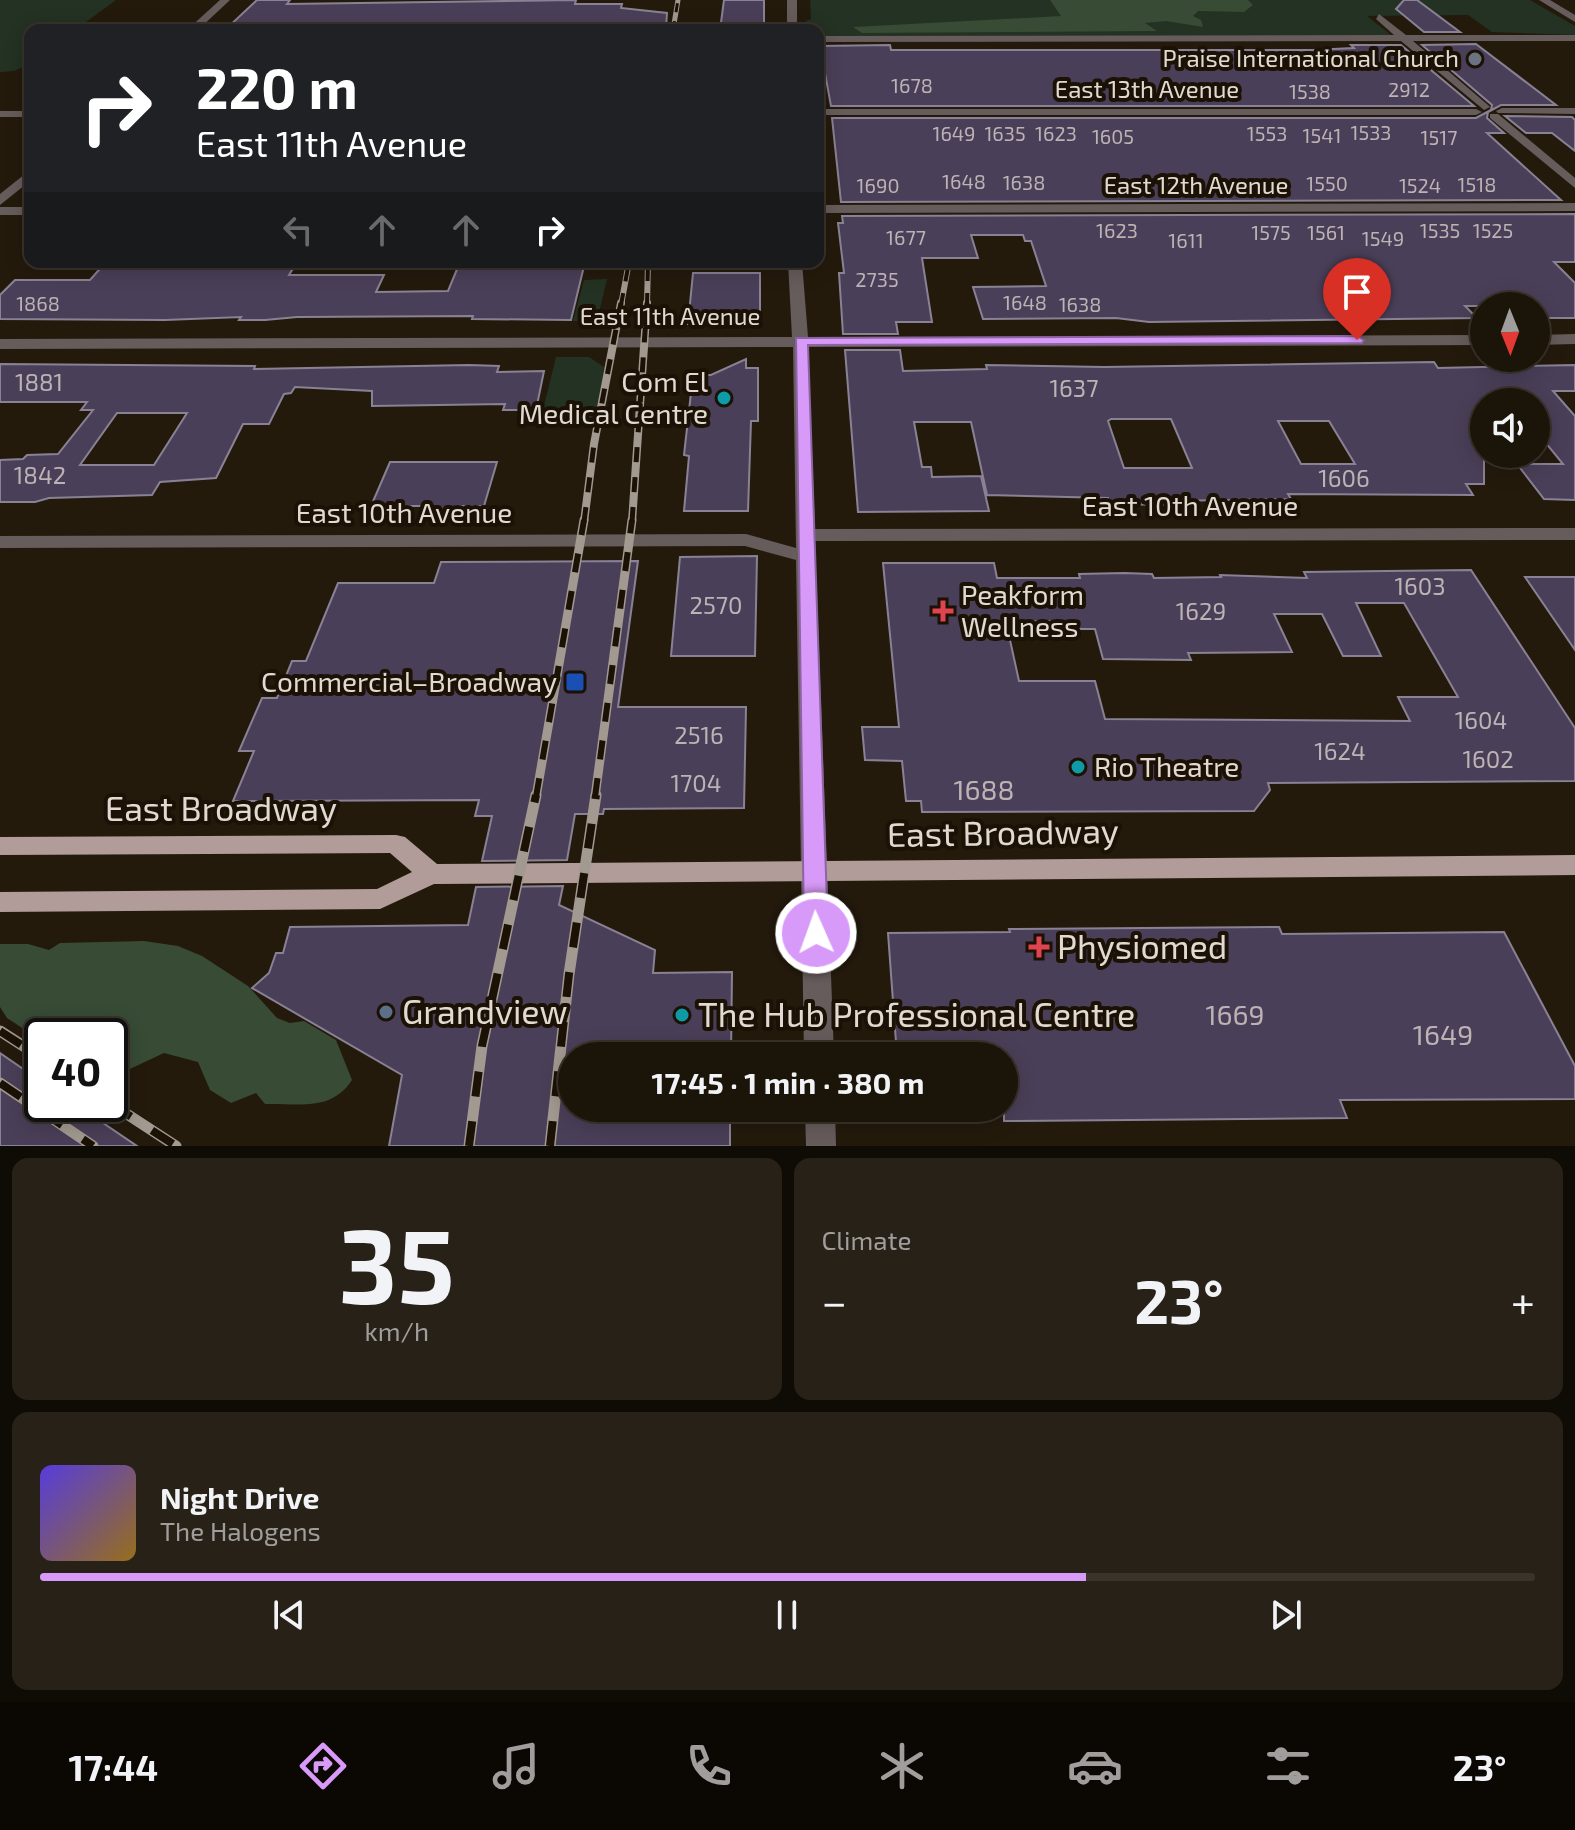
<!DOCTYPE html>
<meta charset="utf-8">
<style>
body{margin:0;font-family:"Exo 2",sans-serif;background:#282117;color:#f1f3f6;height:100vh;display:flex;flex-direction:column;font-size:30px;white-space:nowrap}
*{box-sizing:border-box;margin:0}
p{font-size:26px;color:#a09e9c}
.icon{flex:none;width:44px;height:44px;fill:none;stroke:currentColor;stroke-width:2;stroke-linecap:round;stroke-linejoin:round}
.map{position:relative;height:1146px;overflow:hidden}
.side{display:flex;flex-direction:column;gap:12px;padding:12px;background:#0f0b05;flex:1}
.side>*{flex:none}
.banner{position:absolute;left:24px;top:24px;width:800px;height:244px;border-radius:16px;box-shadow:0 4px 20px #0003,0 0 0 2px #39332a;background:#202124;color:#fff;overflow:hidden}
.needle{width:52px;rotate:179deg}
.buttons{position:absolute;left:1470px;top:292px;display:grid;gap:16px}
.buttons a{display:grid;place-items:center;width:80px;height:80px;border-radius:50%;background:#1b1409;box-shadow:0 4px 20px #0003,0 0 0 2px #39332a;font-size:40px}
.speed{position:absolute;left:24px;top:1018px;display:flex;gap:16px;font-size:40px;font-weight:700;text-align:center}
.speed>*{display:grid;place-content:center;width:104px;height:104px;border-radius:50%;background:#1b1409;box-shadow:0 4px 20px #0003,0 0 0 2px #39332a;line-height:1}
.speed .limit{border:4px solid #111;border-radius:12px;background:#fff;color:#111}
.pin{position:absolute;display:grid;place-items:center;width:68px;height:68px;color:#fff;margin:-82px -34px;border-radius:50% 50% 50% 0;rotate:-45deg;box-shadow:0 0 8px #0007}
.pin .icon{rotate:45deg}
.me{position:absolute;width:88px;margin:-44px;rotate:358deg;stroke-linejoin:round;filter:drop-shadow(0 0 6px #0008)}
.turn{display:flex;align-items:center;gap:28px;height:168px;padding:0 40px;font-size:36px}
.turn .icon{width:104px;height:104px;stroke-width:2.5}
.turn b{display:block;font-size:56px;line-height:68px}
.lanes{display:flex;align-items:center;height:76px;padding:0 40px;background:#0003;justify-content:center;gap:40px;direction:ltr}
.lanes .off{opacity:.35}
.big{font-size:60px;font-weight:700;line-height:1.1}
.side .tile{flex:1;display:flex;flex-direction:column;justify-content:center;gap:12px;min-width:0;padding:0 28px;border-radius:16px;background:#282117}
.side .dial{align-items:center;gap:0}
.dial b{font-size:104px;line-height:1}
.song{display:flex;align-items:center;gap:24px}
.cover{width:96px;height:96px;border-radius:12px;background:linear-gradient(135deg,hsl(250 70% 55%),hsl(40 70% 35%))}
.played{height:8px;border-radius:4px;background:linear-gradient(90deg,#d89af8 70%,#39332a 70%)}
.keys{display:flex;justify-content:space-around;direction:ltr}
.heat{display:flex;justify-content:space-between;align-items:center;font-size:44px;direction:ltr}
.side .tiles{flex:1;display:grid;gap:12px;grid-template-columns:1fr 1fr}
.tile:last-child{grid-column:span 2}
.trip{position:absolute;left:558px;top:1042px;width:460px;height:80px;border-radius:40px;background:#1b1409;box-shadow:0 4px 20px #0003,0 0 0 2px #39332a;font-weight:700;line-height:80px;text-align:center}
.tab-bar{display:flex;height:128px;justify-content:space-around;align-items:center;background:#0b0804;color:#a09e9c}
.tab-bar .icon{width:56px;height:56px}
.tab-bar .current{color:#d89af8}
.tab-bar b{font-size:36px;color:#f1f3f6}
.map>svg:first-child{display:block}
.green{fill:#233222}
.forest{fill:#374b35}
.building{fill:#4a3f58;stroke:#898294;stroke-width:2;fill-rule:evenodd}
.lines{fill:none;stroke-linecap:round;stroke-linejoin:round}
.minor{fill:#665c5b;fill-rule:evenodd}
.major{fill:#b19c9a;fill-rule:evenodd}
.rail-far4-casing{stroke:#a29a90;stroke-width:5}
.rail-far3-casing{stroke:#a29a90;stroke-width:6}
.rail-far2-casing{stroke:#a29a90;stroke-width:8}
.rail-far1-casing{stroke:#a29a90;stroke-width:9}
.rail-casing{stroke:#a29a90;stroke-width:11}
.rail-far4{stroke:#1b1105;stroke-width:3;stroke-dasharray:9;stroke-linecap:butt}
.rail-far3{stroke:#1b1105;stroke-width:4;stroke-dasharray:12;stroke-linecap:butt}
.rail-far2{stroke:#1b1105;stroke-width:5;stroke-dasharray:15;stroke-linecap:butt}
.rail-far1{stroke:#1b1105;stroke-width:6;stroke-dasharray:19;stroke-linecap:butt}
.rail{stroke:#1b1105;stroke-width:8;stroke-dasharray:25;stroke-linecap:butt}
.route{fill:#d89af8;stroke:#8c64a1;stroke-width:2}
.worship-dot{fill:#6b7280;stroke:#1b1105;stroke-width:3}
.culture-dot{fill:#0f9aa8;stroke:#1b1105;stroke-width:3}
.health-dot{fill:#e0444e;stroke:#1b1105;stroke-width:3}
.transit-dot{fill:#1a4fb4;stroke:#1b1105;stroke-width:3}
.service-dot{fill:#5c6f8a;stroke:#1b1105;stroke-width:3}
.labels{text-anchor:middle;stroke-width:8;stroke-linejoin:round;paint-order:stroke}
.far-number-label{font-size:20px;fill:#bcb3b4}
.far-poi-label{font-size:24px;fill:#e2dad2;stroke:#1b1105;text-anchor:end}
.far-street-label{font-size:24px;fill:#e2dad2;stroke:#1b1105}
.number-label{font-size:24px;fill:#bcb3b4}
.poi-label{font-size:28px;fill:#e2dad2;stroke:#1b1105;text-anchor:end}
.street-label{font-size:28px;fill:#e2dad2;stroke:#1b1105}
.near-number-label{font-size:28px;fill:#bcb3b4}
.near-street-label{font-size:34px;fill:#e2dad2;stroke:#1b1105}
.near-poi-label{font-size:34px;fill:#e2dad2;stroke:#1b1105;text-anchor:start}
</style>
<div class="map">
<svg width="1575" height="1146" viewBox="0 0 1575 1146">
<rect width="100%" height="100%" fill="#241a0c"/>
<path class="green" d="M0,0H116L75,30H30V64L14,71L0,72Z
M810,0H1530L1575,26V35L1492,32L1468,15L1367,16L1391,35L818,37V30H807L806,21L811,19Z
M607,279L597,321H573L584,280Z
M556,357H589L604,367L597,414L584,422H540Z"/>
<path class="forest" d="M1050,0H1248L1253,5L1244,12L1198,11L1193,16L1201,20L1203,27L1166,21L1145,23L1157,31L862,33L853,27L1061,16Z
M144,941L178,946L202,956L248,986L277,1018L290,1023L304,1021L336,1040L352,1080C331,1112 300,1103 265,1104L256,1093L231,1103L210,1090L198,1062L164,1053L117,1075L110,1073V1036H42V1041L7,1018L0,1007V944H28L49,950L60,943Z"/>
<path class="building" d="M257,0H290L287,4L576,0L575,4H622L621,8L667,13L666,28L225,30Z
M724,0H764V29L720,30Z
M1404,0H1417L1460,32H1424L1396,9Z
M1476,44L1556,105H1501L1488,112L1487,118L1504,133H1487L1561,200L841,202L832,118H1476L1491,110L1492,105L1422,45Z
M890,45L891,50H1312L1354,48L1351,45H1401L1474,106H831L820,46Z
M1505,116L1572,117L1575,120V151L1552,133H1526Z
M1575,214V262H1554L1575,283V318H1541L1536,313V306H1465L1477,318L1149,322L1116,318L983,319L973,287L1046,286L1031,241H1025L1023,235H971L978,258H922L932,322H896L898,334H843L839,273H844L838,223H843L842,216Z
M106,262H297L289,275H384L376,292L448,291L460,262H585L571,320L472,319L473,316L297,317L265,320H239L241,317L165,320L0,319V295L15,280H90Z
M693,273H760V324H688Z
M845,350H900L903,371L987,369L986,365L1104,367L1434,362L1438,368L1575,365V391H1553L1575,416V500L1544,499L1517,464H1563L1536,431V402H1484V484H1466L1473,495L1288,494L1291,499L1168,501L1169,505L1110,504L1108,498L987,495L971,422H914L922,467H931L932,477L981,476L989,511L858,512ZM1111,419H1171L1192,468H1124L1108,421ZM1278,421H1329L1355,464H1301Z
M746,359V368H758V421H751L748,511H684L689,456L684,455L693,375H711Z
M0,364L255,366L254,369L469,365L499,366L497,372L544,371L536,410H503L505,404L372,406V391L295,387L291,393L284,394L269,424H243L216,478L160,482L152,495L49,498L35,502H0V460L23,459L27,455L58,454L93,410H81L87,402H0ZM117,413H187L154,465H80Z
M390,462H497L484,506H456L454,512H427L429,506H371Z
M757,556L755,656H671L680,557Z
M638,561L618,707H746L744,808L604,809L603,814H575L567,860L482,861L492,816H475L479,800L233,801L254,751H239L262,698H277L292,661H306L338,583H434L441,562Z
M883,563H994L997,578H1080L1079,574L1124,573L1152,574L1154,578L1221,577L1220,575L1307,578L1304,572L1471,570L1575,728V781L1268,783L1270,790L1254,811L922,812L921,801H906L902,761L865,760L862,727H899ZM1356,603H1404L1458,697H1398L1410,721L1105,719L1095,681H1019L1006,622L1053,621L1055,629H1095L1103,659L1191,660L1188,653L1292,652L1274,614H1322L1343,656H1381Z
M1525,577H1575V650Z
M563,886L559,905L655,950L653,973L732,972L731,1056H572V1108H730V1146H389L402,1075L252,988L269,973L276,953H283L290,927L468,925L476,887Z
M1279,927L1282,934L1504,932L1575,1066V1099L1340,1100L1347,1118L1004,1121V1056H897L888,933L1010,932L1009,929Z
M0,1053L42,1082V1104H75L137,1146H0Z"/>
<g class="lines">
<path class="minor" d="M220,0H230L198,30H187Z
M787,0H797V30H787Z
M1539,0H1550L1575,15V22Z
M1379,14L1406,35H1575V41H1413L1488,105L1490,107L1484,110L1401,41L818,42V36L1394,35L1376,19Z
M1502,108H1575V114L1498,113L1496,111Z
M818,109H1476L1482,112L1476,115H818Z
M0,111H30V117H0Z
M1490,114H1498L1575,178V188L1490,118Z
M30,170V181L0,205V194Z
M1575,203V211L818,213V205Z
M0,207H30V215H0Z
M788,262H802L808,337L1484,335V345L808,347L815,529L1575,528V540L815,541L834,1056H804L796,560L745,546L0,548V536L746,534L796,548L793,347L0,349V339L792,337Z
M1575,334V344L1536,345V335Z
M805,1108H835L836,1146H806Z"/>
<path class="major" d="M396,835L405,837L437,864L1575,855V875L434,884L380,909L0,912V892L377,889L412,872L390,853L0,855V837Z"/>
<g class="rail-far4-casing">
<path id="rail-far4" d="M673,30L678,0"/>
</g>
<g class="rail-far3-casing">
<path id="rail-far3" d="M621,305L629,262
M647,305L648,262"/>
</g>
<g class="rail-far2-casing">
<path id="rail-far2" d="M584,522L594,444L621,303
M632,522L647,303"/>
</g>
<g class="rail-far1-casing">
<path id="rail-far1" d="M536,797L584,520
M595,797L632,520"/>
</g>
<g class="rail-casing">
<path id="rail" d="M0,1031L42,1058
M0,1083L93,1146
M110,1103L176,1146
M469,1146L482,1046L536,795
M550,1146L569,974L596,795"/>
</g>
<use href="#rail-far4" class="rail-far4"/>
<use href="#rail-far3" class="rail-far3"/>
<use href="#rail-far2" class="rail-far2"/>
<use href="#rail-far1" class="rail-far1"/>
<use href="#rail" class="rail"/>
</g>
<path class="route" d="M1357,336L1364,340L1362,343L808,345L828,933L825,940L816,943L808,940L804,933L796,338Z"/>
<circle class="worship-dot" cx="1475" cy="59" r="8"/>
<g class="culture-dot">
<circle cx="724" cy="398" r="8"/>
<circle cx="1078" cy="767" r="8"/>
<circle cx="682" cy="1015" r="8"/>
</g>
<g class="health-dot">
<path d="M939 599h8v8h8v8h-8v8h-8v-8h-8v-8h8z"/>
<path d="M1035 935h8v8h8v8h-8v8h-8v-8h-8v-8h8z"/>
</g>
<rect class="transit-dot" x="565" y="672" width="20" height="20" rx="4"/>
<circle class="service-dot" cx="386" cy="1012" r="8"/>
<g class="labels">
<g class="far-number-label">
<text x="912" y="93">1678</text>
<text x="1409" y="97">2912</text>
<text x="1310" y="99">1538</text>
<text x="1371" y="140">1533</text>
<text x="954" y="141">1649</text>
<text x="1005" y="141">1635</text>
<text x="1056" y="141">1623</text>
<text x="1267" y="141">1553</text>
<text x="1322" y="143">1541</text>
<text x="1113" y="144">1605</text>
<text x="1439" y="145">1517</text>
<text x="964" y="189">1648</text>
<text x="1024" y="190">1638</text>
<text x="1327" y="191">1550</text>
<text x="1477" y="192">1518</text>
<text x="878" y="193">1690</text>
<text x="1420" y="193">1524</text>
<text x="1117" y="238">1623</text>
<text x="1440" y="238">1535</text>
<text x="1493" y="238">1525</text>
<text x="1271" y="240">1575</text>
<text x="1326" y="240">1561</text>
<text x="906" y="245">1677</text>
<text x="1383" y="246">1549</text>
<text x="1186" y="248">1611</text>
<text x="877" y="287">2735</text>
<text x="1025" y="310">1648</text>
<text x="38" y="311">1868</text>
<text x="1080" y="312">1638</text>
</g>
<g class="far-poi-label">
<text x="1459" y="67">Praise International Church</text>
</g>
<g class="far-street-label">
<text x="1147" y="98">East 13th Avenue</text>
<text x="1196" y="194">East 12th Avenue</text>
<text x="670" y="325">East 11th Avenue</text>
</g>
<g class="number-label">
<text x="39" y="391">1881</text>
<text x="1074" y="397">1637</text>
<text x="40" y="484">1842</text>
<text x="1344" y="487">1606</text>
<text x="1420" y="595">1603</text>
<text x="716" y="614">2570</text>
<text x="1201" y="620">1629</text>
<text x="1481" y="729">1604</text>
<text x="699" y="744">2516</text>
<text x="1340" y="760">1624</text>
<text x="1488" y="768">1602</text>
<text x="696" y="792">1704</text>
</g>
<g class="poi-label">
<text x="708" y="392">Com El<tspan x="708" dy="32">Medical Centre</tspan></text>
<text x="961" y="605" text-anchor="start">Peakform<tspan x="961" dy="32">Wellness</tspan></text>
<text x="557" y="692">Commercial–Broadway</text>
<text x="1094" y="777" text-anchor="start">Rio Theatre</text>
</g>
<g class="street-label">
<text x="1190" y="516">East 10th Avenue</text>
<text x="404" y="523">East 10th Avenue</text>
</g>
<g class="near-number-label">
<text x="984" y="800">1688</text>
<text x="1235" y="1025">1669</text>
<text x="1443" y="1045">1649</text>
</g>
<g class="near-street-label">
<text x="221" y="821">East Broadway</text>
<text transform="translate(1003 833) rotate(-1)" y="12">East Broadway</text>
</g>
<g class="near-poi-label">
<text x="1057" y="959">Physiomed</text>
<text x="402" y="1024">Grandview</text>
<text x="698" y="1027">The Hub Professional Centre</text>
</g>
</g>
</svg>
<div class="buttons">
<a><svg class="needle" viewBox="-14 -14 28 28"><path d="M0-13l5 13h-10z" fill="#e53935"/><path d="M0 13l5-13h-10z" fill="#a09e9c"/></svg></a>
<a><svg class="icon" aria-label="sound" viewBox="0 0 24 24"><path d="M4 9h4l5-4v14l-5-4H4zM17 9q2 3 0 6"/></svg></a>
</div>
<div class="speed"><div class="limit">40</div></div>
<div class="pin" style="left:1357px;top:340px;background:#d93025"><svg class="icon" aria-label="arrive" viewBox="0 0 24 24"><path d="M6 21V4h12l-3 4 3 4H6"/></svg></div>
<svg class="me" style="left:816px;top:933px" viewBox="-20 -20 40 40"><circle r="17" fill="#d89af8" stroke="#fff" stroke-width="3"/><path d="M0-11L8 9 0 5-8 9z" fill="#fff"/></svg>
<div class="trip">17:45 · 1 min · 380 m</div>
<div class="banner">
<div class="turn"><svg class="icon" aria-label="right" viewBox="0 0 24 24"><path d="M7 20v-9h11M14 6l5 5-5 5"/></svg><div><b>220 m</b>East 11th Avenue</div></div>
<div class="lanes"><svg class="icon off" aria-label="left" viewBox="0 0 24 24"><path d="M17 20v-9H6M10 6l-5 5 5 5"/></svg><svg class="icon off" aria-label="ahead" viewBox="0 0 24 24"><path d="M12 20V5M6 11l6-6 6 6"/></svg><svg class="icon off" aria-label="ahead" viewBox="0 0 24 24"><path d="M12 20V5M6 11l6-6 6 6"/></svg><svg class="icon" aria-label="right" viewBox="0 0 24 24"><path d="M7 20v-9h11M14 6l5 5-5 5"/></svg></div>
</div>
</div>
<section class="side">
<div class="tiles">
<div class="tile dial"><b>35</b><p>km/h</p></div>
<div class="tile"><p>Climate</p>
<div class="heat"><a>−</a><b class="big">23°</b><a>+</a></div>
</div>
<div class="tile">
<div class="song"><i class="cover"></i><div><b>Night Drive</b><p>The Halogens</p></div></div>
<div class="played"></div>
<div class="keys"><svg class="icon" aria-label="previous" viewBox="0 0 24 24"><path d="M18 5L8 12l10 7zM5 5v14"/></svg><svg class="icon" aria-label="pause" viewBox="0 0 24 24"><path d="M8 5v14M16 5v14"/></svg><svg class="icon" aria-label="next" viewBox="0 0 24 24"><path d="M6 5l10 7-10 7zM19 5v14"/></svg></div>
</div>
</div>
</section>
<nav class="tab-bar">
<b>17:44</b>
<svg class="icon current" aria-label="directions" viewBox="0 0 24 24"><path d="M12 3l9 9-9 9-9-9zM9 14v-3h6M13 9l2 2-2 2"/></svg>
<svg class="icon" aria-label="music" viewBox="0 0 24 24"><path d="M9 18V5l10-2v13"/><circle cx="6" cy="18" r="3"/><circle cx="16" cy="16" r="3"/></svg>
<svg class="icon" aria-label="phone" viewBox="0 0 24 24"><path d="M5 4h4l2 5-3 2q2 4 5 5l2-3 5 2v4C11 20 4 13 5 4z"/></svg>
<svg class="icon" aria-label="climate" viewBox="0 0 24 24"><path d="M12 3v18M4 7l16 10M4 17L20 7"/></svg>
<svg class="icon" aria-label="car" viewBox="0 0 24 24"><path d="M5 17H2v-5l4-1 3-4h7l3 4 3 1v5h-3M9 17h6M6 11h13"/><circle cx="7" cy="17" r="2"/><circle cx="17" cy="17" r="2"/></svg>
<svg class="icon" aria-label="filters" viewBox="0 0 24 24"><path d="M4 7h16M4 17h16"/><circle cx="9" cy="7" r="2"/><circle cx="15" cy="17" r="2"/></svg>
<b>23°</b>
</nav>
